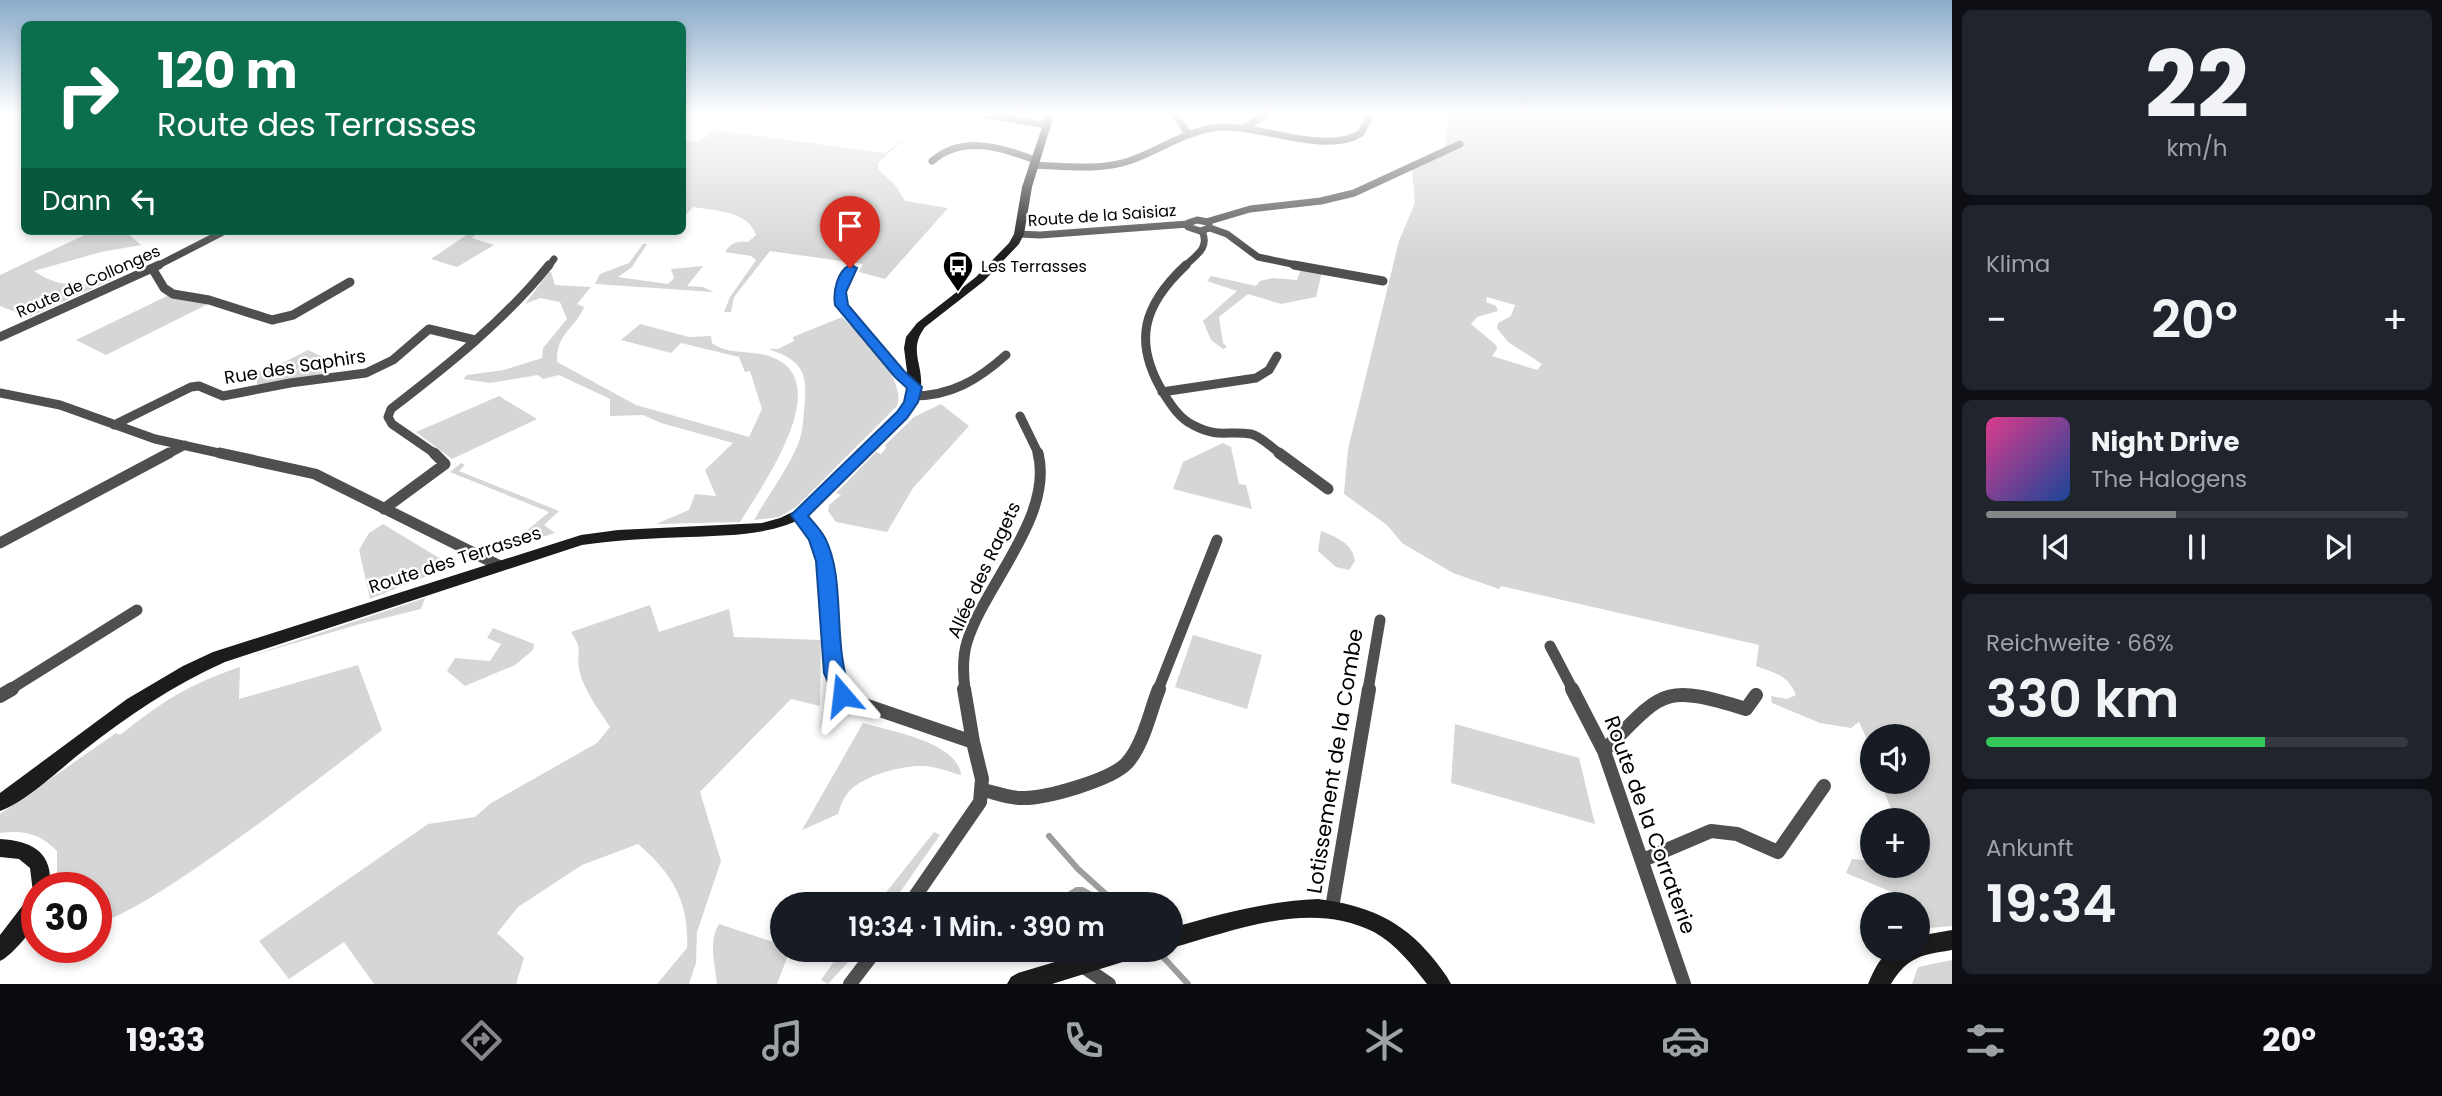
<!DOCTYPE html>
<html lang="de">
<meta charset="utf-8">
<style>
body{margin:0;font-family:Poppins,sans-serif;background:#20242c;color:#f1f3f6;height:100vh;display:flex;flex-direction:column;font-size:26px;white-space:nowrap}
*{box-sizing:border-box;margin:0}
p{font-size:23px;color:#9ea1a6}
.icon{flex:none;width:38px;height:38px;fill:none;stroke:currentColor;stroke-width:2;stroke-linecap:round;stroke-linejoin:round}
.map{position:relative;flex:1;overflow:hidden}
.sheet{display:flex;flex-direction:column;gap:10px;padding:10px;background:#0d0f14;width:490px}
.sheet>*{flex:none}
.top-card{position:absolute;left:21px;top:21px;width:665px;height:214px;border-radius:10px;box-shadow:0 4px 10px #0003;background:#0b6e4f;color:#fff;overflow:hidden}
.buttons{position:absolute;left:1860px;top:724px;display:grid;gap:14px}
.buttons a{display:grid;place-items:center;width:70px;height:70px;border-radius:50%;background:#171b24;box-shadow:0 4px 10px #0003;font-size:35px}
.speed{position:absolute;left:21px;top:872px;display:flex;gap:14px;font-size:35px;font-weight:700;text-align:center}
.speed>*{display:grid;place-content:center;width:91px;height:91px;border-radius:50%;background:#171b24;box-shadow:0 4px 10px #0003;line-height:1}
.speed .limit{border:10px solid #d22;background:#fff;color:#111}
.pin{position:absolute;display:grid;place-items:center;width:60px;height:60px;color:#fff;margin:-72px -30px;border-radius:50% 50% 50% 0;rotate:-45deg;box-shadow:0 0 7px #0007}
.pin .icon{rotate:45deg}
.me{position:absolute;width:77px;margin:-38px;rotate:343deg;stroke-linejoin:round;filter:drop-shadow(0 0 5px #0008)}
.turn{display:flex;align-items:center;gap:24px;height:147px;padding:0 21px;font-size:32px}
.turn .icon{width:91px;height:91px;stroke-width:2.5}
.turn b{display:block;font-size:49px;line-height:60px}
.then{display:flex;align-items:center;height:66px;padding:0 21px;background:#0003;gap:14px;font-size:26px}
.big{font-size:52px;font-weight:600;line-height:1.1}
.sheet .widget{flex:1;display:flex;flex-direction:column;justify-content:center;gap:10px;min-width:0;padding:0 24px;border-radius:10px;background:#20242c}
.sheet .dial{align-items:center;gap:0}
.dial b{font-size:91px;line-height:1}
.song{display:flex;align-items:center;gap:21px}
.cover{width:84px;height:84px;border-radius:10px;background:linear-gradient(135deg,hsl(330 70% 55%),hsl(220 70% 35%))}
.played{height:7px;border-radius:4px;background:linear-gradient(90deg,#858687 45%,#363941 45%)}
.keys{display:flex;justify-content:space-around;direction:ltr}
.heat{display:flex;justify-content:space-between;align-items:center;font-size:38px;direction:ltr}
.charge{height:10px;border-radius:5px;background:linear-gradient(90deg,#34c759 66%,#363941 0)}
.trip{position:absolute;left:770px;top:892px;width:413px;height:70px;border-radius:35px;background:#171b24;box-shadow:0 4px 10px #0003;font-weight:600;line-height:70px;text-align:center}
.tab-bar{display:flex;height:112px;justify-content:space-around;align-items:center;background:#090b0e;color:#9ea1a6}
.tab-bar .icon{width:49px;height:49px}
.tab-bar .active{color:#858687}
.tab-bar b{font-size:32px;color:#f1f3f6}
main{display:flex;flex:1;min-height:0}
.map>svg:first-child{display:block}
.green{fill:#d6d6d6;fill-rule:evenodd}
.water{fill:#9d9d9d}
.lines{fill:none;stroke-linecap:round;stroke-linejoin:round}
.stream{stroke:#9d9d9d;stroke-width:6}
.street-far3{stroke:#4f4f4f;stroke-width:7}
.street-far2{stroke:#4f4f4f;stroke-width:9}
.street-far1{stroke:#4f4f4f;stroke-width:11}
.street{stroke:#4f4f4f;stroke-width:14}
.secondary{fill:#1c1c1c;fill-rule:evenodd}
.route{fill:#1a73e8;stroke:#114b97;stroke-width:2}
.labels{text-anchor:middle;stroke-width:5;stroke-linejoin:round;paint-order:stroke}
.far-street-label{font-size:16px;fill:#000;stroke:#fff}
.far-poi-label{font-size:16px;fill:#000;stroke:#fff;text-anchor:start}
.street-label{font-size:18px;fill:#000;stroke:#fff}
.near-street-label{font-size:21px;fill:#000;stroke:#fff}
</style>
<main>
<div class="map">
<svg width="1952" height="984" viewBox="0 0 1952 984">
<rect width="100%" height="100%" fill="#fff"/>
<path class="green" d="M1450,115H1952V926L1918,929V905H1892L1894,893L1846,873L1852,859L1872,861V866H1919L1918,821H1896L1880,782H1918V737H1872V750L1859,722L1851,728L1820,723L1772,703L1771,696L1787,699L1796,695C1788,675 1775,673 1756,666L1759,645L1501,586L1499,589L1453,573L1402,543L1387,525L1344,494L1348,449L1399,241L1415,203L1412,169L1444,149ZM1487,297L1515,305L1511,316L1498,323L1497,328L1508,342L1542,364L1537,370L1492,356L1497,349L1496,345L1471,324L1477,317L1498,311L1496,306L1486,302Z
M714,130L885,153L898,143L919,134L900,143L878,163V169L896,186L905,201L948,208L885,279L859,272L863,264L770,251L734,297L731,312H724L730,297L756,260L751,256L725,252C731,243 737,240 748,242L756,235C748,210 715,211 693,207L683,218V139L698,142Z
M93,231H125L141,245L101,252L34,271C64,291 82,284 114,279L29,317L0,306V275Z
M468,234L475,235L472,238L494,245L457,267L431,259Z
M643,244H647L632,267L618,277L668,284L674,278L671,269L703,266L687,286L703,287L714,292L595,284L600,274L629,263Z
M1301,269L1322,272L1316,297L1281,304L1248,294L1219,317L1223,343L1227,347L1223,349L1211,340L1203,321L1237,291L1207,281L1211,276L1256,286L1260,281L1273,278L1297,280Z
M549,272H551L555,285L591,287L577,304L584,307C575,329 556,333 557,362L636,405L749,437L762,409L750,371L745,372L739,357L681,343L671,353L621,340L640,324L689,337L711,336L712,343C729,356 755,349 774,358C836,384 760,489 740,522L656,524L689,510L695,494L716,496L705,470L733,443L661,423L643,415L610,416V399L559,375L543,379L538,375L490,383L463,379L467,375L504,370L542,358L543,348L567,319L560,302L540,298L525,304Z
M167,296L208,304L106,355L76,340Z
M842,317C861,337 907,377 897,406L796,507L779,517L754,520C767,497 793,462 800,438C803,430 803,420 804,411C808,375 805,361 768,349H778L794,341L793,337Z
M308,350L332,361L320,377L257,387V372L273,368Z
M499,396L537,419L452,459L416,432Z
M941,404L969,426L913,488L887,532L836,522L828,511L829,505L841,495L836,493L876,452L881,454L886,448L885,445L914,417Z
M1223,443L1231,447L1239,484L1246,485L1252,509L1173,489L1183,462Z
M461,463L465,465L459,471L559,511L544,525L555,533L506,548L549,512L450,472Z
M383,524L441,559L442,570L370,599L359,550L369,533Z
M1321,531C1336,537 1353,543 1355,561L1349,570L1336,567L1318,551Z
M425,598L421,609L360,624L247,657Z
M650,605L659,632L729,609L734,637L821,640L820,706L791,699L700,792L721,861L697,932L696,963L689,984H657L687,948C689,902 673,874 638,844L582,865L518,907L497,933L524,958L516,984H374L344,942L289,979L259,941L428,824L475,817L491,803L597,743L610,727C599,710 583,689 579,669C576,649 584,652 571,632Z
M493,628L534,644L533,650L515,665L465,686L447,671L455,658L490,661L501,644L487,638Z
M1193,635L1262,655L1247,709L1175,687Z
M358,665L382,730C342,761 133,925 96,922V887H52L57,872V851C40,834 25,830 0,833V814L116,733L120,735C163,701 187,685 240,667L239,699Z
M863,723C890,731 958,742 961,775C947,771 933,765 918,766C897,767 859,777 847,794C843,799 840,807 838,814L802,830Z
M1455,724L1579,758L1595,824L1451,783Z
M934,832L940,835L891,905H876Z
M719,924L782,945V950H790L777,984H717C715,964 708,942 719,924Z
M842,950H859L828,984L821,980Z
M1952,960V984H1912L1918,967Z"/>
<path class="water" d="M1076,887H1083L1092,892L1095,905H1068V892Z"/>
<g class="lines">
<path class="stream" d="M1049,836L1078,869L1118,905
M1164,958L1188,984"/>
<path class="street-far3" d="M985,115L1047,125
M1175,115L1187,132
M1245,128L1264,115
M932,161C963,135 1001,147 1035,160
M1033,165C1065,166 1098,171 1129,161C1162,150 1188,128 1224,127C1262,126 1328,155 1361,133L1371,115
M1197,220L1208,222L1210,228L1200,231L1188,227V223Z
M1206,222L1250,209L1321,201L1354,193L1460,144
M1210,228L1227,234L1258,257L1306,267
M1019,234L1040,235L1188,224
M155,267L225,231
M548,267L554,259
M1184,267C1196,255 1210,248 1202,231"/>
<path class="street-far2" d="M1186,265C1143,305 1132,342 1164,394C1171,405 1180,419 1193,425C1220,439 1226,430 1251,434C1261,436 1273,449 1282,455
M1294,265L1383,281
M152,268L164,288L173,294L209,300L272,320L293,315L350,282
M851,268L839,291L842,305L900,374L915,387
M0,337L159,265
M1162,392L1256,378L1269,370L1277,356
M0,393L60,405L155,439L228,455
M913,396C951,396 978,380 1006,355
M1020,416L1039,455
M114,425L191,387L199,386L223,396L290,383L366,373L393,360L429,329L475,340
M166,455L185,445
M437,455L392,424L388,417L391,409C448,365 504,321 549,265"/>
<path class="street-far1" d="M220,453L315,474L498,565
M1279,453L1328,489
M384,509L445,464L434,453
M799,515L817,539L825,561L833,673L839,690
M0,543L169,453
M1550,646L1573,690
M9,690L137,610
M965,690C963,674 962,658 967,642C985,584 1054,516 1038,453
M1158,690L1217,540
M1368,690L1380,620"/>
<path class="street" d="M838,689L839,692L859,703L973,742L982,779L980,802L909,905
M964,689L973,742
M1572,689L1604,751L1684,984
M0,696L12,689
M1604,751C1663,691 1662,683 1746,709L1756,695
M984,790C996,793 1008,798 1021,798C1045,799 1111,780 1127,763C1144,744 1150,711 1159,689
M1643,860L1711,831L1737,834L1778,852L1824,786
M1332,908L1369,689
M1081,965L1109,984
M850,984L876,950"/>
<path class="secondary" d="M1046,115H1054L1032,187L1024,234L1019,244L984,281L925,327C908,350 923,363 921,387C921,393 917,401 914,408L809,515C771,536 731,535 689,537C653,538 618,540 582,545L225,662C173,685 128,716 83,751C61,768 26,802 0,811V793L127,699L183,666L213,652L581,535L618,530L762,523L780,518L799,509L902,407L909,387L904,348L906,337L917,323L976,277L1009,243L1014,234L1022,187Z
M0,839C32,841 53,852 50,887H37C37,898 39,913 35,923C31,933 10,957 0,961V935L33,892L30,868L19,859L0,857Z
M1318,899C1365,905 1401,919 1432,957C1439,966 1446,974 1451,984H1427C1412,965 1396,944 1374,932C1309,899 1235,931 1171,948V928C1220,914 1267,901 1318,899Z
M1952,930V950C1922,955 1908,956 1891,984H1868C1882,952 1885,950 1918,950V936Z
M1095,950H1139L1136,957L1129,960L1052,984H1007L1011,977L1018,973Z"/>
</g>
<linearGradient id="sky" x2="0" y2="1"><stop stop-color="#8aabca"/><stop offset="0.45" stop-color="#fff"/><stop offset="1" stop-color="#fff" stop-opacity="0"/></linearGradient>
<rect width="1952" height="253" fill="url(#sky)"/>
<path class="route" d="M850,265L857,268L846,292L848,305L904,371L922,387L918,402L907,418L808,516C814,523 821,530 825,538C847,581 831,646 852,695L849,700L842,703L836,700L824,673L816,561L809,540L791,515L897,412L904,402L907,388L895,377L835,305C833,292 837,271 850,265Z"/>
<defs>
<g id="bus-pin" transform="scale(1.575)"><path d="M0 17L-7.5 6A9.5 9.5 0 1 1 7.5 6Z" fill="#000" stroke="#fff"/><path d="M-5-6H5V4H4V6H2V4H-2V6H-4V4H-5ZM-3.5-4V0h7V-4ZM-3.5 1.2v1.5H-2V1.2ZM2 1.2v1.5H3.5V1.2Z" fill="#fff"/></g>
</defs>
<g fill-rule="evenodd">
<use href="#bus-pin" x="958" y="266"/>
</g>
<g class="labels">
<g class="far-street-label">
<text transform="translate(1102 215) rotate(-4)" y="6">Route de la Saisiaz</text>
<text transform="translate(88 281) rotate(-24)" y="6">Route de Collonges</text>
</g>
<g class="far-poi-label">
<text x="981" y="272">Les Terrasses</text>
</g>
<g class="street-label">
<text transform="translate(295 367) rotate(-9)" y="6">Rue des Saphirs</text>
<text transform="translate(455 560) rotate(-18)" y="6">Route des Terrasses</text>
<text transform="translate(984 570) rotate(-65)" y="6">Allée des Ragets</text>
</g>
<g class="near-street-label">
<text transform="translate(1335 761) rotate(-81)" y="7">Lotissement de la Combe</text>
<text transform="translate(1650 825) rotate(70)" y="7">Route de la Corraterie</text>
</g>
</g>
</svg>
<div class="buttons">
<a><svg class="icon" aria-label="sound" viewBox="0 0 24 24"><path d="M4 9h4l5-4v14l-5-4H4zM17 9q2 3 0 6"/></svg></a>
<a>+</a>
<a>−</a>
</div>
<div class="speed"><div class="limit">30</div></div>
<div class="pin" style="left:850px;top:268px;background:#d93025"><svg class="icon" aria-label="arrive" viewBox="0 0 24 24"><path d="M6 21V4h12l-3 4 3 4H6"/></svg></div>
<svg class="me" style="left:842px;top:695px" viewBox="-20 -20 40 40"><path d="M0-17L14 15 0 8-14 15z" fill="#1a73e8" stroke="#fff" stroke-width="4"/></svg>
<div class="trip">19:34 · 1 Min. · 390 m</div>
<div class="top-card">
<div class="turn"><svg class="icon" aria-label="right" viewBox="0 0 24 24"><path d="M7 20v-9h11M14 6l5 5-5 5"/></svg><div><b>120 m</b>Route des Terrasses</div></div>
<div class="then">Dann<svg class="icon" aria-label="left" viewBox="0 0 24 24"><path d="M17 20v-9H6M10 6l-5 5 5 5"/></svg></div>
</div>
</div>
<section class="sheet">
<div class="widget dial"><b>22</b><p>km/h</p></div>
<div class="widget"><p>Klima</p>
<div class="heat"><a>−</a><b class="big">20°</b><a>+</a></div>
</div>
<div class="widget">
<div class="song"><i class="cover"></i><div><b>Night Drive</b><p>The Halogens</p></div></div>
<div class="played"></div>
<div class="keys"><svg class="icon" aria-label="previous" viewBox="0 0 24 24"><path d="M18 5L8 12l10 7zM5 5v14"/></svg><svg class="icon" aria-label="pause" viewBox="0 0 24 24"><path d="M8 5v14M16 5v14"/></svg><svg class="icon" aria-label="next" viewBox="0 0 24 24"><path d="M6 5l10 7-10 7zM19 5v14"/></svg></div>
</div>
<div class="widget"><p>Reichweite · 66%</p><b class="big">330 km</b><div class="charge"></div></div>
<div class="widget"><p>Ankunft</p><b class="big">19:34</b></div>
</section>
</main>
<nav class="tab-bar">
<b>19:33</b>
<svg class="icon active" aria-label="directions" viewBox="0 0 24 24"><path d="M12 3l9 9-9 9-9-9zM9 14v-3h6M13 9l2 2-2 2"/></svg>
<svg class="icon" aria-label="music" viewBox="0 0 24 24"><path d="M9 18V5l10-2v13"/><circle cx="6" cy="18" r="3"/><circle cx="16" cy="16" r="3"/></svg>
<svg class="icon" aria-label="phone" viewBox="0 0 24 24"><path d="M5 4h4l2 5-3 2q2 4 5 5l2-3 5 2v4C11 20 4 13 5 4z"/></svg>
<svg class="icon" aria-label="climate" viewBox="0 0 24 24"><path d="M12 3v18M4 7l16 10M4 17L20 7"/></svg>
<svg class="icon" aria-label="car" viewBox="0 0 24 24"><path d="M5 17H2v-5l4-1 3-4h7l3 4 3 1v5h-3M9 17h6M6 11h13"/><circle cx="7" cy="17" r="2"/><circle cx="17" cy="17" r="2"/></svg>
<svg class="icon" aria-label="filters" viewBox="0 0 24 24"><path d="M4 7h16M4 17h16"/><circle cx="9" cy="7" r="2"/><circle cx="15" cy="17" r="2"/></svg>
<b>20°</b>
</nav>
